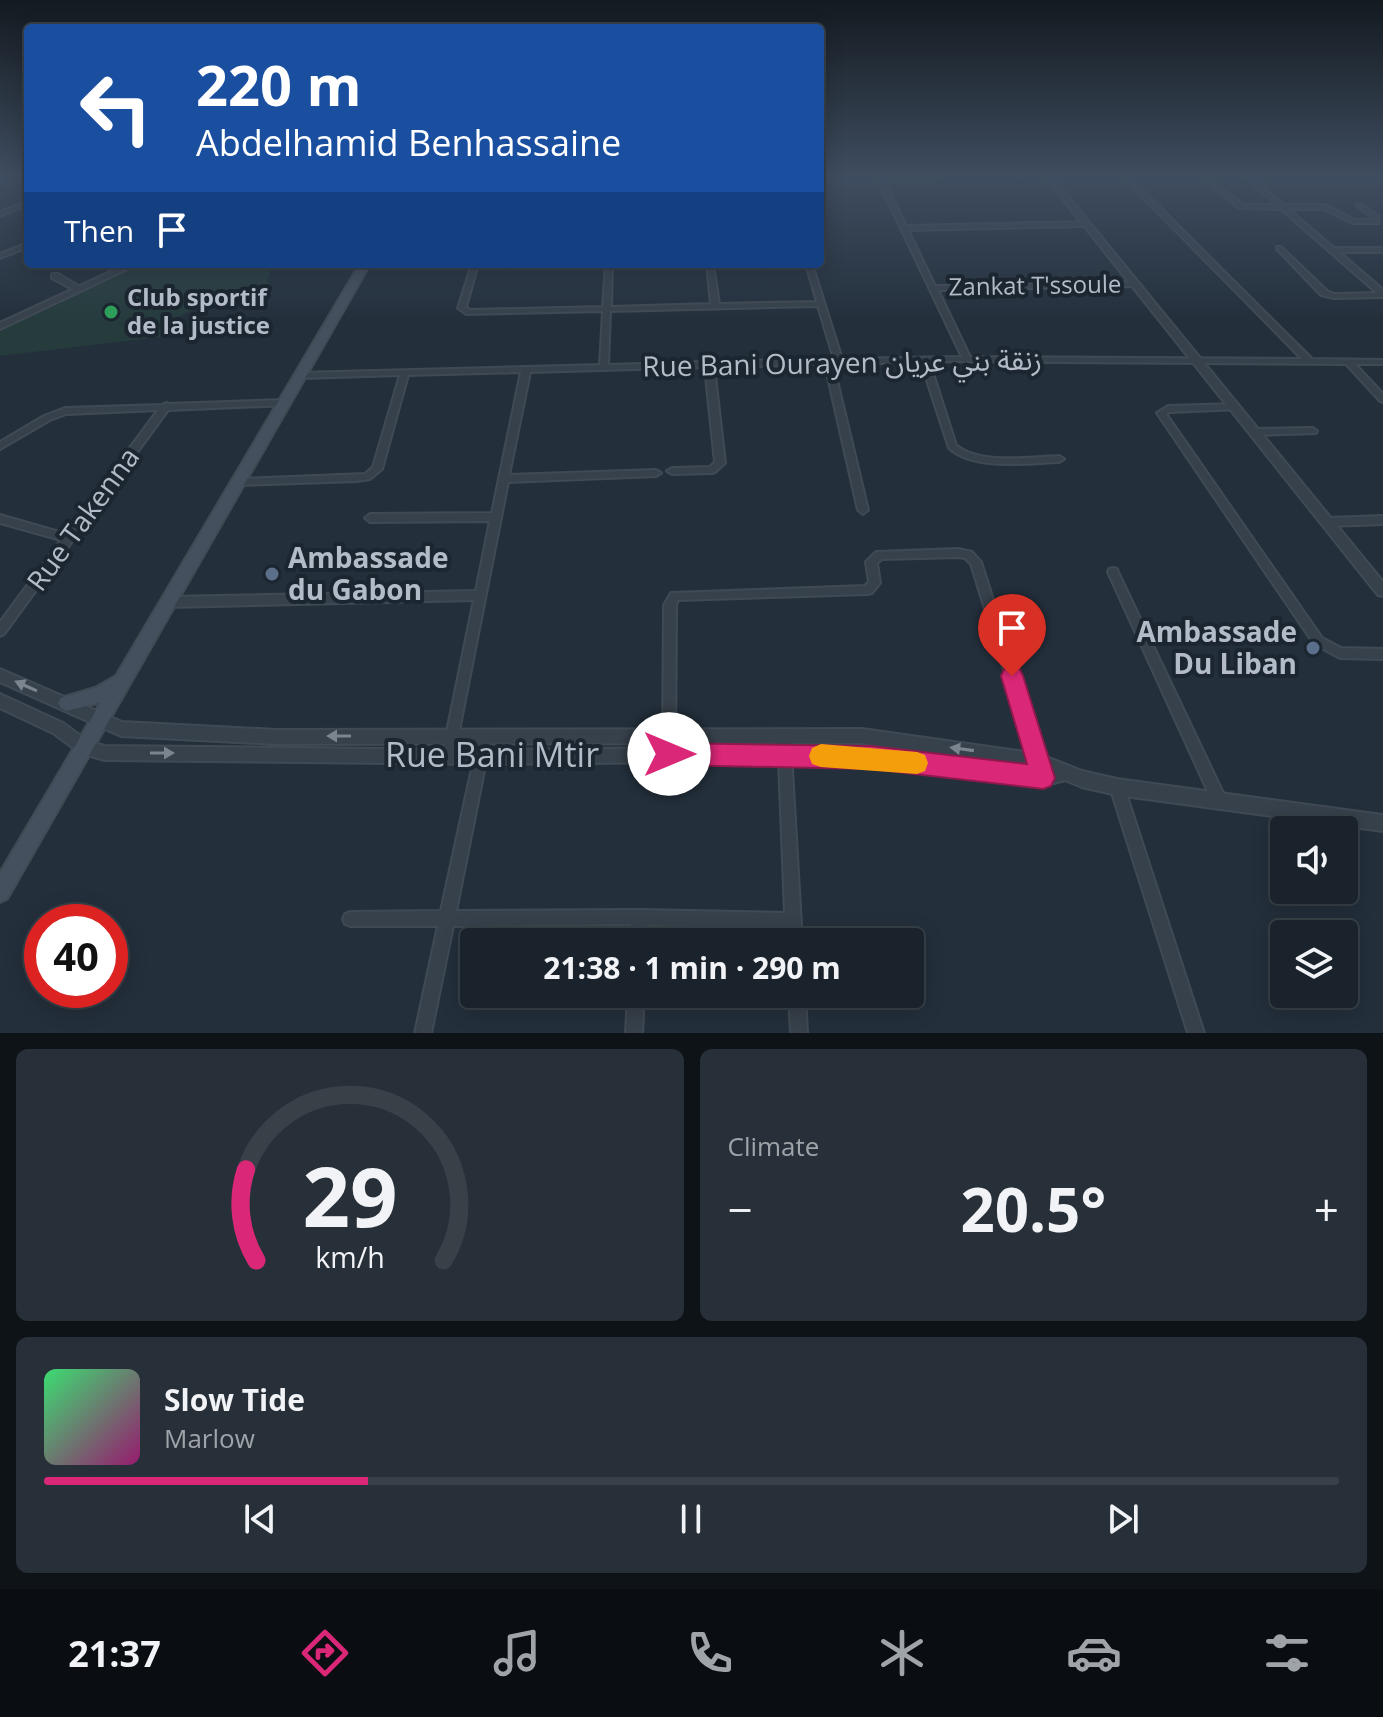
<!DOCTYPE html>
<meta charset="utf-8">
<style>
body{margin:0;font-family:"Open Sans","Noto Sans Arabic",sans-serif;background:#272f38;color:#f1f3f6;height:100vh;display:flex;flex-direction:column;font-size:30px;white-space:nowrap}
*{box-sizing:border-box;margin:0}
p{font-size:26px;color:#9fa4a9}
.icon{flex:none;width:44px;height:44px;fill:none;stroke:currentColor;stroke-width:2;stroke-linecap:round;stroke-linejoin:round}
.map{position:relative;height:1033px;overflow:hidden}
.details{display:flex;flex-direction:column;gap:16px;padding:16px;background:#0e1318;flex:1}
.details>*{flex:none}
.hud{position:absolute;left:24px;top:24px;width:800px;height:244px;border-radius:8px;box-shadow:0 4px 20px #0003,0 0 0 2px #384048;background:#1a4fa0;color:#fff;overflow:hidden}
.fabs{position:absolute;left:1270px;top:816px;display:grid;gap:16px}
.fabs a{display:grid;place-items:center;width:88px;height:88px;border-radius:8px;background:#1a232c;box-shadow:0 4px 20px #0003,0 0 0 2px #384048;font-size:40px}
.speed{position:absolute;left:24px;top:904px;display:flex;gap:16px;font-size:40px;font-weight:700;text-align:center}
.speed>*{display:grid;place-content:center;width:104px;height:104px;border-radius:50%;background:#1a232c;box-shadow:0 4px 20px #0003,0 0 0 2px #384048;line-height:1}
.speed .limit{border:12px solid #d22;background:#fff;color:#111}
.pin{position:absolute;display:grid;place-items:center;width:68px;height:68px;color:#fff;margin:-82px -34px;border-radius:50% 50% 50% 0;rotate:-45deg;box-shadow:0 0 8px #0007}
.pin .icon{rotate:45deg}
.me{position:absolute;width:88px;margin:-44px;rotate:90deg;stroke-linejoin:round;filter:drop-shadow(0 0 6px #0008)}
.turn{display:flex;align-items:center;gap:28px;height:168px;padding:0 40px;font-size:36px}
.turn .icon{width:104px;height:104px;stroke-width:2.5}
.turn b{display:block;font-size:56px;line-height:68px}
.then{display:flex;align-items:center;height:76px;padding:0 40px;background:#0003;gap:16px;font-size:30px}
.big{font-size:60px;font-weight:700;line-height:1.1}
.details .tile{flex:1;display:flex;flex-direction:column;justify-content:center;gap:12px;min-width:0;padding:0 28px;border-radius:12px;background:#272f38}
.details .dial{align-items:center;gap:0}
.dial svg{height:208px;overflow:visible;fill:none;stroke:#384048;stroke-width:7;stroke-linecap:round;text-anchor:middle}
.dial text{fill:#f1f3f6;stroke:none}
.song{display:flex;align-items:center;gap:24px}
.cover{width:96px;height:96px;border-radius:12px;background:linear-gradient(135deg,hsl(140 70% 55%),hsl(320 70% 35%))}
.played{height:8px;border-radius:4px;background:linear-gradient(90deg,#db2777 25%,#384048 25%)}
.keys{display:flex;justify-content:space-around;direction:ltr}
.heat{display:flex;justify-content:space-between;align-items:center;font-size:44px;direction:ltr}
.details .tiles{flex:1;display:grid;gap:16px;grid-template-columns:1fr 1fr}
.tile:last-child{grid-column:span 2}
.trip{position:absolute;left:460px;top:928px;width:464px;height:80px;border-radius:8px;background:#1a232c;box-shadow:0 4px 20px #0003,0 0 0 2px #384048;font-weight:700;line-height:80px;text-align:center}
.tabs{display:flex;height:128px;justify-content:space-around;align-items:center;background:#0a0e12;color:#9fa4a9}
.tabs .icon{width:56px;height:56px}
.tabs .active{color:#db2777}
.tabs b{font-size:36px;color:#f1f3f6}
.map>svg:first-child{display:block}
.green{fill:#253b3c}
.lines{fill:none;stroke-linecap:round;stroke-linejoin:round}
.minor-casing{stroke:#404a54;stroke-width:4}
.tertiary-casing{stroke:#404a54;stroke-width:4}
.secondary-casing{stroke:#404a54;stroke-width:4}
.minor{fill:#37414b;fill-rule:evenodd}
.tertiary{fill:#37414b;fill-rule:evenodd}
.secondary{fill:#45505e;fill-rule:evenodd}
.oneway{fill:#7b848f}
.route{fill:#db2777;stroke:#8e194d;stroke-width:2}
.slow{fill:#f59e0b}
.leisure-dot{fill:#2e9e5b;stroke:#1c2630;stroke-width:3}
.service-dot{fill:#5c6f8a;stroke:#1c2630;stroke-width:3}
.labels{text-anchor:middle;stroke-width:8;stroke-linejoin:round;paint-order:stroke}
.far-street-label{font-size:24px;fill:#b2bbc7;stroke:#1c2630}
.far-poi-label{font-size:24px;font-weight:bold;fill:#b2bbc7;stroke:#1c2630;text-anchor:start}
.street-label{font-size:28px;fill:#b2bbc7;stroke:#1c2630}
.poi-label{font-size:28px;font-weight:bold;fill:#b2bbc7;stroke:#1c2630;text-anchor:start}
.near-street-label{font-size:34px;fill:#b2bbc7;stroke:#1c2630}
</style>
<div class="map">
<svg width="1383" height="1033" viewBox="0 0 1383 1033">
<rect width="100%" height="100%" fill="#232f3b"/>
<path class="green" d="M134,264H273L267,281L271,285L242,299L201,305L171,321L177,335L0,356V327Z"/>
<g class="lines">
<g class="minor-casing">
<path id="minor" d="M877,178H937L934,180L884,181L906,226L1087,222L1090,224L1087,226L908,230L935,286L1136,282L1140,284L1136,286L938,290L970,357L1302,359L1124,178H1130L1312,359L1383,360V364H1355L1383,394V402L1380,401L1346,364L929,361L956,445C979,465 1030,457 1059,456L1064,459L1059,462C1027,463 974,471 949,448L921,362L833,364L868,510L863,514L858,510L825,364L714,367L725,463L715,472L712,473L672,474L667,471L672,468L710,467L715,462L705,367L530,372L509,475L656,470L661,473L656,476L508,482L454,756L453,760L448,762L443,760L442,756L474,600L169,607L165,605L163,602L165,599L169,597L476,591L490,521L370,522L365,518L370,514L492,513L521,372L408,375L382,469L370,479L357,481L239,485L234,482L239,479L365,474L373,467L400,375L302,378L299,377V373L600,365L603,311L466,314L458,308L472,264H478L466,307L470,310L603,307L606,264H612L611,307L711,304L707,264H713L719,304L817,302L806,264H812L842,359L962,357ZM818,306L834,359L828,358L825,359L712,362L709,361L706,362L608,365L610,311Z
M1203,178H1209L1243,205H1277L1246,178H1252L1284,205H1325L1355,220H1373V218L1356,205L1361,204L1378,216L1379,223H1352L1324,209H1288L1334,248H1383V252H1339L1383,290V297L1334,298L1321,295L1277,249V247H1281L1327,291L1334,294L1377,293L1281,209L1239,208Z
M28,201V205L0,216V212Z
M28,243V247L0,258V254Z
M52,274H58L83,289L76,291L52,278Z
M285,400L289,403L288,405L168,410L4,634L0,636V622L61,540L0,523V515L66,534L158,410L66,414L50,420L0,449V442L44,416L65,408L162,405L166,403L169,404Z
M1236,404L1240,407L1239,409L1170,412L1166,414L1322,638L1341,648L1383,649V659L1340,658L1314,644L1157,413L1168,406Z
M1313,428L1317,431L1316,433L1256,435L1252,432L1256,429Z
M1383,516V524L1329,526L1324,522L1329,518Z
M958,549L972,552L981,562L1046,766L1045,770L1040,772L1035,770L1034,766L971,564L965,558L958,557L882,559L877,563L880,583L872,593L868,594L678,600L676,605L675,754L674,758L669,760L664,758L663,754L664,605L671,593L865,586L869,582L866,562L876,552Z
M1113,568L1117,569L1118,572L1225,797L1227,802L1225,807L1220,809L1215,807L1108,572L1109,569Z
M784,729L788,731L790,735L802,942H786V928L646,925V942H630L631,924L453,926L431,1033H415L438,926H350L345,924L343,919L345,914L350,912L441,911L479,736L481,732L485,730L489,732L491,736L456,911L639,910L785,913L778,735L780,731Z
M1117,781L1122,782L1124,787L1204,1033H1188L1110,787L1112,782Z
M628,994H644L642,1033H626Z
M789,994H805L807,1033H791Z"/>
</g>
<g class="tertiary-casing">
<path id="tertiary" d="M1046,178H1053L1383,582V596L1378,595Z
M127,264H138L0,329V323Z
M0,669L122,722L277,730L862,729L1039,754L1082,771L1117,779L1383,815V831L1117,795L1082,787L1065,780L1043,786L871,765L787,761L480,764L105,760L80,753L53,733L0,708V694L63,723L89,742L105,746L480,750L787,747L871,751L1043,770L862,743L277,744L121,736L0,682Z"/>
</g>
<g class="secondary-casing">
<path id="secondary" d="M360,264H370L7,899L0,902V873L101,702L67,711L61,708L58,703L61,698L95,688L116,676Z"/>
</g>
<use href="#minor" class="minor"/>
<use href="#tertiary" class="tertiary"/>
<use href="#secondary" class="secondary"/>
</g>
<defs><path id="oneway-solid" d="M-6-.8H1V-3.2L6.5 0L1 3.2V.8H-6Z" transform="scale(2)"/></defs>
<g class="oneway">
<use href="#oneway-solid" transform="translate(26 686) rotate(-156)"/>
<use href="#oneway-solid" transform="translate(339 736) rotate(180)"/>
<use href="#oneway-solid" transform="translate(962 749) rotate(-172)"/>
<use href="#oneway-solid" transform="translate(162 753)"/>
</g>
<linearGradient id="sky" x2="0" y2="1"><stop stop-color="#131a20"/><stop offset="0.55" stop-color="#3f4d60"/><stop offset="1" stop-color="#3f4d60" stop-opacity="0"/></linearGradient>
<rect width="1383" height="322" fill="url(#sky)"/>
<path class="route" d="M1012,666L1020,669L1023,676L1055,778L1051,786L1043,789L871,769L669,765L661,762L658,754L661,746L669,743L871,746L1027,764L1001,676L1004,669Z"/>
<path class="slow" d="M821,744L917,752L925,755L928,763L925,771L917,774L821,767L812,764L809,756L812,748Z"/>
<circle class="leisure-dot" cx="111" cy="312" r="8"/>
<g class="service-dot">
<circle cx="272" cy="574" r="8"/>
<circle cx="1313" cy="648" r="8"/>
</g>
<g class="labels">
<g class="far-street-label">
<text transform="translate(1035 286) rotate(-1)" y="8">Zankat T'ssoule</text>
</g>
<g class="far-poi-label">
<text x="127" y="306">Club sportif<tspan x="127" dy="28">de la justice</tspan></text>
</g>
<g class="street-label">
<text transform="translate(842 363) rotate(-1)" y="10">Rue Bani Ourayen زنقة بني عريان</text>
<text transform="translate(83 519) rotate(-54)" y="10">Rue Takenna</text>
</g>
<g class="poi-label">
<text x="288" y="568">Ambassade<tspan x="288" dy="32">du Gabon</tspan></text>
<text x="1297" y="642" text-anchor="end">Ambassade<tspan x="1297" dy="32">Du Liban</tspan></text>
</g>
<g class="near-street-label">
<text x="492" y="767">Rue Bani Mtir</text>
</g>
</g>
</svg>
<div class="fabs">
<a><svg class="icon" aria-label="sound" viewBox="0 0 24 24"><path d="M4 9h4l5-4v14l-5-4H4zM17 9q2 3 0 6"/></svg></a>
<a><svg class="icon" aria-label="layers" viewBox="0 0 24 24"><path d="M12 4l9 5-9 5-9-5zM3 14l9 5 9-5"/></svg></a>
</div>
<div class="speed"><div class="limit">40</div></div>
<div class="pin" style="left:1012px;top:676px;background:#d93025"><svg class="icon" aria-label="arrive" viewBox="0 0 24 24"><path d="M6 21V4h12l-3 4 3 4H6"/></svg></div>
<svg class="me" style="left:669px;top:754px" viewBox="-20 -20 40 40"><circle r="19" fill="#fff"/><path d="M0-13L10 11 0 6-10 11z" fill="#db2777"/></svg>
<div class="trip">21:38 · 1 min · 290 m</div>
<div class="hud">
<div class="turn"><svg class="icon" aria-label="left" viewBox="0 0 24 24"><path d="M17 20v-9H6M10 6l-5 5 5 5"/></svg><div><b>220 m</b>Abdelhamid Benhassaine</div></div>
<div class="then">Then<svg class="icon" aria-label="arrive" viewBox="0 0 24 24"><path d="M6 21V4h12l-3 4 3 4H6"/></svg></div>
</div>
</div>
<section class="details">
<div class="tiles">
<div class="tile dial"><svg viewBox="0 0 100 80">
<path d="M14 69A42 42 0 1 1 86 69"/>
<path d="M14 69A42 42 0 0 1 10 34" stroke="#db2777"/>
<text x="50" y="56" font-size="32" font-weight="700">29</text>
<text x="50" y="72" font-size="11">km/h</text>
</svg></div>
<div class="tile"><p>Climate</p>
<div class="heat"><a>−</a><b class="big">20.5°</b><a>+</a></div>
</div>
<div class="tile">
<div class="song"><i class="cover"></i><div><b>Slow Tide</b><p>Marlow</p></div></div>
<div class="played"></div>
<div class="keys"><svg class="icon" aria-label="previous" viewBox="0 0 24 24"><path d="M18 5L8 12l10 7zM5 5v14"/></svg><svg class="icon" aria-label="pause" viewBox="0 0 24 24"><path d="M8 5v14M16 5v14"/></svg><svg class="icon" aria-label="next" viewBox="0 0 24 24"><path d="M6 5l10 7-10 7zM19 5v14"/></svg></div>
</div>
</div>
</section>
<nav class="tabs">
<b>21:37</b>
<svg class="icon active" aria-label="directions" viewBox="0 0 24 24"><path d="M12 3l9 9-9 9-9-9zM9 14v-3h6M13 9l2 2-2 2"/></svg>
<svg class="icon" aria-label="music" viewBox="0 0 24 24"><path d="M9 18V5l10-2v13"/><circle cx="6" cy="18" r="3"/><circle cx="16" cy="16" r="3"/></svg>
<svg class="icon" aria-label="phone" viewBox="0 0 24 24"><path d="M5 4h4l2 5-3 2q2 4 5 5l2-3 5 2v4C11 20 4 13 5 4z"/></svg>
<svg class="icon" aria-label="climate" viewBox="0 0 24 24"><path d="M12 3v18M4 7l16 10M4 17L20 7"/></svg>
<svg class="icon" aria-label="car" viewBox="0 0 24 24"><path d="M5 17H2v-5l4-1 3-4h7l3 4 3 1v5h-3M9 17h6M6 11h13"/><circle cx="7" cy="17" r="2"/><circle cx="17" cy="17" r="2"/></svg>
<svg class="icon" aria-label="filters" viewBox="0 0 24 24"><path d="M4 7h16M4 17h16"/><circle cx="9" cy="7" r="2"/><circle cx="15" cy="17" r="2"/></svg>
</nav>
